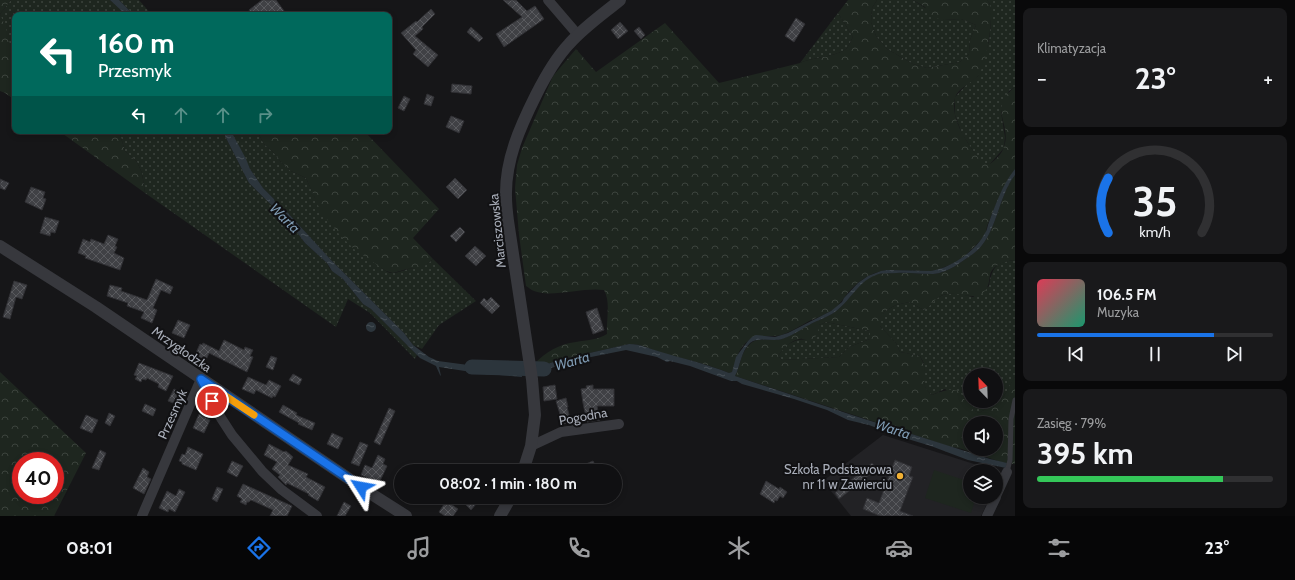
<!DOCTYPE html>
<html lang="pl">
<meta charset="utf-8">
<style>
body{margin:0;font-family:Cabin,sans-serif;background:#19191b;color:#f1f3f6;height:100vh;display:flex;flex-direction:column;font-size:15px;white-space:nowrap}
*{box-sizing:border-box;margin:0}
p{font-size:13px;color:#9c9d9f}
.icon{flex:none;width:22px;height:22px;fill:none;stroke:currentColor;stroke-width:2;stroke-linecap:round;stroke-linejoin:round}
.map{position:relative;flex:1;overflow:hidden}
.details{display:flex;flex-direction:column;gap:8px;padding:8px;background:#09090a;width:280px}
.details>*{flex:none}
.guide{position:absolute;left:12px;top:12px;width:380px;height:122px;border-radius:8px;box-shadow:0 2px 6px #0003,0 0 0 1px #303032;background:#00695c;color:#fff;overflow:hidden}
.needle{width:26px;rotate:337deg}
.controls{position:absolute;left:963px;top:368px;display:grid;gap:8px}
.controls a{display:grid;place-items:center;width:40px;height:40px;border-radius:50%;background:#101012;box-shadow:0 2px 6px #0003,0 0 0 1px #303032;font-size:20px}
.speed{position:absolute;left:12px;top:452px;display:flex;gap:8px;font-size:20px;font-weight:700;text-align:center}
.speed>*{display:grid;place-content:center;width:52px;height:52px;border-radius:50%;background:#101012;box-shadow:0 2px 6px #0003,0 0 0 1px #303032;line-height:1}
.speed .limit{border:6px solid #d22;background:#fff;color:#111}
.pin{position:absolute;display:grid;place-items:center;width:34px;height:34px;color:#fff;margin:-17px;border:2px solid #fff;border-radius:50%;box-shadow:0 1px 4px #0007}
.me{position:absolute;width:44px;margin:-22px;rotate:304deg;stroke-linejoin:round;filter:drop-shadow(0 0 3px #0008)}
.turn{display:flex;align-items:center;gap:14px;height:84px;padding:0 20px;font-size:18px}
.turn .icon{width:52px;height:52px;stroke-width:2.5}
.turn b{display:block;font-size:28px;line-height:34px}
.lanes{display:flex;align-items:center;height:38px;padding:0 20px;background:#0003;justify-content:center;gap:20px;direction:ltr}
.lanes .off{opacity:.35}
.big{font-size:30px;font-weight:700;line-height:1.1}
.details .tile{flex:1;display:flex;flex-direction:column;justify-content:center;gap:6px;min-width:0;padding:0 14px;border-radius:8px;background:#19191b}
.details .dial{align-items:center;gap:0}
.dial svg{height:104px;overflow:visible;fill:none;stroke:#303032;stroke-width:7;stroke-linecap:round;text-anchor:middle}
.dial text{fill:#f1f3f6;stroke:none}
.song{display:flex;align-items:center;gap:12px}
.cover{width:48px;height:48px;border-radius:6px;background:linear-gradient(135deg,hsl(350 70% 55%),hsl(160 70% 35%))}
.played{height:4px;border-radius:2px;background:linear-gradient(90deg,#1a73e8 75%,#303032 75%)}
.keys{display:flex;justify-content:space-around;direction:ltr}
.heat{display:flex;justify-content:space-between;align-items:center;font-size:22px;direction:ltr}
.charge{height:6px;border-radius:3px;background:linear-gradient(90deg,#34c759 79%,#303032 0)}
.trip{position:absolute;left:394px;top:464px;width:228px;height:40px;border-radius:20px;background:#101012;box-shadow:0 2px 6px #0003,0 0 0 1px #303032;font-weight:700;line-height:40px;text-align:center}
.menu{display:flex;height:64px;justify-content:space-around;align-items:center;background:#060607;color:#9c9d9f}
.menu .icon{width:28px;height:28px}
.menu .active{color:#1a73e8}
.menu b{font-size:18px;color:#f1f3f6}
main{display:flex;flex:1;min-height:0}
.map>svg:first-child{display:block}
.built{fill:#222225}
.grass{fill:url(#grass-dots);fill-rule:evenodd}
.forest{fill:url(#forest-crowns);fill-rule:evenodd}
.pitch{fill:#1e261f}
.water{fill:url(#water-ripples)}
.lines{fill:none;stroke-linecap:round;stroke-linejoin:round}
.river{stroke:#2c353c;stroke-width:15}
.building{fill:url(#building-cross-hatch);stroke:#303034}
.service{stroke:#37383d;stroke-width:5}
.minor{stroke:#37383d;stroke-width:10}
.tertiary{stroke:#37383d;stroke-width:12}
.route-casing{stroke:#114b97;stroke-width:10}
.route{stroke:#1a73e8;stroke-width:7}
.slow{stroke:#f59e0b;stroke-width:7}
.poi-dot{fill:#f2b134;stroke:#111113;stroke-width:1.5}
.labels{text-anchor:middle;stroke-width:4;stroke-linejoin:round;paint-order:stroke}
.street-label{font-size:13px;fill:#a8adb8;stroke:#111113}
.poi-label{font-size:13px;fill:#a8adb8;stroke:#111113;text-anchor:end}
.water-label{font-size:14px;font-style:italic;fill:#7f9bb3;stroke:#111113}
</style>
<main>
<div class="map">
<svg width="1015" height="516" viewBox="0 0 1015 516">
<defs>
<pattern id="grass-dots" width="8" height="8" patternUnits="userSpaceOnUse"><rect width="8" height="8" fill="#1e261f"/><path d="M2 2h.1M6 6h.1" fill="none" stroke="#3c433d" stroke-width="1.8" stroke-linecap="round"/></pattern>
<pattern id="forest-crowns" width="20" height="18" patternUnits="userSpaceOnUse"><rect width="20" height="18" fill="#1e261f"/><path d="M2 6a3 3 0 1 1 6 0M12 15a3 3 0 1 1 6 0" fill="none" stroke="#3c433d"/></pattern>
<pattern id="water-ripples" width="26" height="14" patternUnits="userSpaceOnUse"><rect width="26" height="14" fill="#2c353c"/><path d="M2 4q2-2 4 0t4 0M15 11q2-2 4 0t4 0" fill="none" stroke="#485056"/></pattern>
<pattern id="building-cross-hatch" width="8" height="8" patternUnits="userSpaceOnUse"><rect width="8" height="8" fill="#404145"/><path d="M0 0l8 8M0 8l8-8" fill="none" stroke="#595a5e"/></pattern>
</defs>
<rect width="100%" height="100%" fill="#161618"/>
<path class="built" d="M883,435L996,471H970V497H990L981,516H851L823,481Z"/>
<path class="grass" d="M11,0H110L126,15H15V54H12L0,14Z
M119,0H139L152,15H134Z
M877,0H913L944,20L961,19L976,25L970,40L969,54L960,62L927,68L913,64L887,49L876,36L871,22L872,8Z
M987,0H1015V87L1009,91L1001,112L1005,137L1004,148L990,164L981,163L962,134L955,115V97L966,85L978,76L984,58L989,41L991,22L990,4Z
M838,13L853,37C851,40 849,46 847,48C838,57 812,57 800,63Z
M119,131H225V136L249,183L290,223L305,243L327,263L330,269L343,279L363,304L371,309L417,355L415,359L370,313L348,299L336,327L145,193L142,173L137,162L125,151Z
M231,131H257L264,144L274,153L281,162L291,171L306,178L315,198L377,263C381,267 386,273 392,273C396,273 401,271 405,270C419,266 421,270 433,259L476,301L439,325L422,349L413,345L404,333L331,260L287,212C282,209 280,205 275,202L274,199L263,188L250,169Z
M1015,260V377C1010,384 1008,391 1003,397C998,404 986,408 979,413L972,410L945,389L932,395C920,386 925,377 924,365C924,362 921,359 920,356L900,352L896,343L880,326V318L885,311L896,305L909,302L924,310C929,307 931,303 936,299C947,290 960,294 973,297L989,286C992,267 996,262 1015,260ZM970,375H996V401H970Z
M826,322L870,331V339L849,347L839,357L782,360L778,356C786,344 795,338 809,340L819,325Z"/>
<path class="forest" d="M0,0H11L0,14L6,28L12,53L15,54V100L5,93L0,91Z
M848,0H877L872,8L871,22L876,36L887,49L913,64L927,68L960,62L969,54L970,40L976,25L961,19L944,20L930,17L925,7L913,0H987C988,1 990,4 990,5C994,17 986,69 977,77C971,83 957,89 955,98C950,122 969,144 981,162L990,164C995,160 1002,154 1004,147C1012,123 987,109 1015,87V169L1000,195L987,226L986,232L981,240L965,256L954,263L937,270L931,271L887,270C869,272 854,284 844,298C840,303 837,307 831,311C824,315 816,318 809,321C800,326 791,332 781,335C770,338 758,333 749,340C737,349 737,359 732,372L729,373C708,364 685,359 662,353C651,349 641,344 629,344L559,360L536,368L534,364C546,352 559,344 576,342C587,340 597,340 607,334C606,319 611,303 604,290C583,287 551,298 534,291C531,290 528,287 526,286L519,235L515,188L517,165L522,148L553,76L576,49L596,72L665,23L719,83L800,63C812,57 838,57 847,48C849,46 851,40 853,37L838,13Z
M59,131H119L125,151L137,162L142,173L145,193Z
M257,131H364L439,209L413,238L433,259L426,265L420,268L407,269L393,273L386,271L354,249L339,234L321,212L306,178L291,171L281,162L274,153L264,144Z
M1015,175V260C1006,261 993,264 990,275C989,281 989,287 984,292C974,302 957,290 943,295C935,298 931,306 924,310L909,302L896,305L885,311L880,319V326L896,343L900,352L920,356C921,359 923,362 924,365C926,377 920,386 932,395C971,379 956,404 979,413C986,408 998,404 1003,397C1008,391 1010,383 1015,377V464H1012V462L1007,463L1001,462L962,449L948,446L735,376C741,365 740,353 750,344C758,336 772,342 782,339C794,335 805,326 817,321C821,319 825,318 828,316C848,307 856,282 875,275C882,272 889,274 896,273C908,272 920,274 933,274C948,273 961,262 973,254C997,237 997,198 1015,175ZM826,322L870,331V339L849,347L839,357L782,360L778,356C783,349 791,340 800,339C803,338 806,341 810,340C816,339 819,331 819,325ZM970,423H996V449H970Z
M0,372L86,453L54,516H0ZM21,461H55V495H21Z"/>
<path class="pitch" d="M934,470L970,482V497H976L971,513L925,498Z"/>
<path class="water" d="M110,0H119L134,15H126Z
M225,131H231L246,159L250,169L263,188L274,199L275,202C280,205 282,209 287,212L331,260L404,333L413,345L429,357L438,361L483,367L492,364L491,375L439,367L441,376L440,375L436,366L420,358L371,309L363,304L343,279L332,271L327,263L305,243L290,223L249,183L225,136Z
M1015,169V175C997,198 997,237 973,254C961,262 948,273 933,274C921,274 908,272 896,273C889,274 883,272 876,275C856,282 848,307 828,316C825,318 821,319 817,321C805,326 795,335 782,339C772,342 758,336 750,343C740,353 741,365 735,376L852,415L990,459L1007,463L1006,468L968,460L931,446L898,436L869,425L848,420L827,410L794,399L742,384L737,381H731L690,366L670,361L667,362L657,357L626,350L586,358L537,372L536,368L559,360L629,344C641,344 650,349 661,352C684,359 707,364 729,373L732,372L736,357L748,341L752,337L756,335L775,337L788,333L831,311L842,302L844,298L858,283L868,276L881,271L887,270L931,271C951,268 976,251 985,233C987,231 987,228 988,225C995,206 1002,185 1015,169Z
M366 327a5 5 0 1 1 10 0a5 5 0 1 1-10 0Z
M520,364L522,377L499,375L500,365Z"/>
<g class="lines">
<path class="river" d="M472,367L544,369"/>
</g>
<path class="building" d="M262,0H276L287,15H252L249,10Z
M503,0H516L527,11L535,6L544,19L504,47L496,34L522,17Z
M431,9L435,14L422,27L423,29L415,36L438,55L428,67L413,54L416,50L401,33L416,21L417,22Z
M796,18L805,24L794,42L785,36Z
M620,22L628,31L618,39L611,30Z
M471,27L483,38L479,42L467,32Z
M639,27L645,35L641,39L634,31Z
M452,84L472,86L471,94L451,92Z
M427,94L434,97L431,106L424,104Z
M404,96L410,99L404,111L398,108Z
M451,116L464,121L459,133L446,127Z
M455,178L467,190L458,199L446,187Z
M0,179L9,183L5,190L0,188Z
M31,187L45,192L43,198L46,199L42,210L25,202Z
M45,217L59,221L55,233L51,232L50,236L40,233Z
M460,227L465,232L456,242L450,236Z
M108,235L118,239L115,246L117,247L114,253L124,258L120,270L85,258L86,256L78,253L83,239L90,242L91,239L104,244Z
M475,246L486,256L476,266L465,256Z
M156,279L173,287L170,294L161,290L153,308L157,310L152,323L141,318L144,312L127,306L128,303L107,296L110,285L122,288L121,291L147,300Z
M14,281L27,285L22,299L16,297L10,319L3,317Z
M491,297L500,306L492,314L480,303L484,298L487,301Z
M597,308L604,330L593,334L586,312Z
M178,320L190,325L184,338L172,333Z
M224,340L244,350L245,347L253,350L250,356L253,357L247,372L209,353L206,360L195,355L200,344L202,345L203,343L219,351Z
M271,356L277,358L273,370L266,367Z
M139,363L173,376L166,391L158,387L159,384L147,378L146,380L142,379L141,382L135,379L137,376L134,375Z
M293,374L302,379L299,385L289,380Z
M248,377L266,385L269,380L281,386L275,397L273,396L272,398L256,390L254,394L242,389Z
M555,385L557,399L544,401L543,387Z
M593,385V389H614V406H597L600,420L587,422L583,403L581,389L587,388L586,386Z
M174,389L186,394L181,406L168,401Z
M566,398L568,407H567L571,422L563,424L556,401Z
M145,404L156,409L153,416L142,411Z
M283,405L297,413L296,415L315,423L312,430L298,424L299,423L279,412Z
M389,408L395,411L380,445L374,442Z
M109,413L115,416L110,426L105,423Z
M199,414L210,420L204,433L193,428Z
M86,415L98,420L92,433L80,428Z
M332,433L343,438L338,449L327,444Z
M360,442L368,445L359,466L351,463Z
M269,444L284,452L286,451L293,457L288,465L308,474L306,477L325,487L318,501L308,495L309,494L287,483L286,485L278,477L280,475L272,469L277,462L264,455Z
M188,447L203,454L196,470L182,464V462L179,461L182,454L185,455Z
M100,450L106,453L99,470L92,468Z
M378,455L385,459L383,464L387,466L379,483L361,475L365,465L372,468Z
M895,460L912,467L909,476L913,477L900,511L913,516H880L863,509L867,498L879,503Z
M232,461L243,466L237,477L227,472Z
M593,461L598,471H590L586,464Z
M872,463L877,469L839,499L835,493Z
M143,468L149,472L147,477L151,479L144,494L133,488Z
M766,481L779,489L780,487L787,492L783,498L780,496L777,501L775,500L774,503L760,494Z
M243,484L292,506L287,516H270L273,510L251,500L249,502H247L246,505L240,502L242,499L237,496Z
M217,487L223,489L217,502L212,499Z
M179,489L185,492L175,512L169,509L168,512L159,508L167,491L176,496Z
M464,497H482L471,510L461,500Z
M446,501L458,509L453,516H445L439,512Z
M344,502L351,506L345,516H337Z"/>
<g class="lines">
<path class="service" d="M1007,472L1010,460L1011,419L1015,400"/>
<path class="minor" d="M548,0L578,35
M531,446L561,432L619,424
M996,496L1007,472
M142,516L201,379L221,418L232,435L262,471L282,490L317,516
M987,516L996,497"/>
<path class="tertiary" d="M0,246L96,307L296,443L373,495L406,516
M523,471L531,446L535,415L532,379L508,221C507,213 506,205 506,197C505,160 520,127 536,95C545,77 555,59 569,44C584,27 603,14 620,0
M500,516L511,497"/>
</g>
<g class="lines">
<g class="route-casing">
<path id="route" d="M212,401L201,379L361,487"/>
</g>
<use href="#route" class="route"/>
<path class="slow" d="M218,391L254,415"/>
</g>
<circle class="poi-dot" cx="900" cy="476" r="4"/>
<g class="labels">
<g class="street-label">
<text transform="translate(497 231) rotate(-96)" y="5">Marciszowska</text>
<text transform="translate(182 349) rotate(35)" y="5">Mrzygłodzka</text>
<text transform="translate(172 414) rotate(-66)" y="5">Przesmyk</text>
<text transform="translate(583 416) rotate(-10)" y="5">Pogodna</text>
</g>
<g class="poi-label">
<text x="892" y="474">Szkoła Podstawowa<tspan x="892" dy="15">nr 11 w Zawierciu</tspan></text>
</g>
<g class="water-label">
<text transform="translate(285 218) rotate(45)" y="5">Warta</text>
<text transform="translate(572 361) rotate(-16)" y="5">Warta</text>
<text transform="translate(893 429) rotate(18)" y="5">Warta</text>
</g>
</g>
</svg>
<div class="controls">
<a><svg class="needle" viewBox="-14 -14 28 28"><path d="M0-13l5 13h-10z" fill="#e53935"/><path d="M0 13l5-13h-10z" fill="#9c9d9f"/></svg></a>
<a><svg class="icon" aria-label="sound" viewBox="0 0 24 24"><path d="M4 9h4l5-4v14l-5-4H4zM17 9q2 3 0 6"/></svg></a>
<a><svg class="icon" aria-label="layers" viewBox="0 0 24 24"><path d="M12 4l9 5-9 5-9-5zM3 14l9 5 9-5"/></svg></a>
</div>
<div class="speed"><div class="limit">40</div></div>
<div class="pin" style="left:212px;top:401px;background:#d93025"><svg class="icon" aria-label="arrive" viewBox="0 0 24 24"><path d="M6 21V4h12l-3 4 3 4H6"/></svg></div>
<svg class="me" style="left:361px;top:487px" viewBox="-20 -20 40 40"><path d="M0-17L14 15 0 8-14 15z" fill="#1a73e8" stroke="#fff" stroke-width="4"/></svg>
<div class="trip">08:02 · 1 min · 180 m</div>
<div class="guide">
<div class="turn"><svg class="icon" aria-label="left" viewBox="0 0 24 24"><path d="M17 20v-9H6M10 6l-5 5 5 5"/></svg><div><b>160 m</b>Przesmyk</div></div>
<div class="lanes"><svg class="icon" aria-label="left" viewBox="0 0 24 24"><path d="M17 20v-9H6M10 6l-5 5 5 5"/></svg><svg class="icon off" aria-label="ahead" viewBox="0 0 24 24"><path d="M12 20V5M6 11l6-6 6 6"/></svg><svg class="icon off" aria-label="ahead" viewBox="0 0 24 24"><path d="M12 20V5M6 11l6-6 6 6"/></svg><svg class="icon off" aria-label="right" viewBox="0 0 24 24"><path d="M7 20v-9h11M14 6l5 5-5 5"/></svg></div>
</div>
</div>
<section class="details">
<div class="tile"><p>Klimatyzacja</p>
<div class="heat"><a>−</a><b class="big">23°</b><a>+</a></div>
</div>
<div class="tile dial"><svg viewBox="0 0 100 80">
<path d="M14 69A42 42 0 1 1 86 69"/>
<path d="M14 69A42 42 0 0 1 14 27" stroke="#1a73e8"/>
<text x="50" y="56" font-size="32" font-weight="700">35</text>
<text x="50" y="72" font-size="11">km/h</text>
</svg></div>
<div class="tile">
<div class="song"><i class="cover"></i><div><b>106.5 FM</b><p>Muzyka</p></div></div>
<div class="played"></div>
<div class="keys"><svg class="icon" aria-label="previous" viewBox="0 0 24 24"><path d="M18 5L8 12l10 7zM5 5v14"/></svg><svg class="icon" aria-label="pause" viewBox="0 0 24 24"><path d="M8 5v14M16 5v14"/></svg><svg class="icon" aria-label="next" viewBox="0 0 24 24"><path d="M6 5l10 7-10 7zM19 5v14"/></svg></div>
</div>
<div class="tile"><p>Zasięg · 79%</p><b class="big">395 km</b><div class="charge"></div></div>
</section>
</main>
<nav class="menu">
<b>08:01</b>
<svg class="icon active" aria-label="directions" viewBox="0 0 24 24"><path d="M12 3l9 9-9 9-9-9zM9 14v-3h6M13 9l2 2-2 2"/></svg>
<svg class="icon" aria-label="music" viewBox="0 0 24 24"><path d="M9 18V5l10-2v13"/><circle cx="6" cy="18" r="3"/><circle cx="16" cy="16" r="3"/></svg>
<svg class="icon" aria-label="phone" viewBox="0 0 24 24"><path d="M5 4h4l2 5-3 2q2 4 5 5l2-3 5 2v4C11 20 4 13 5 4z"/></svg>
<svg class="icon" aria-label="climate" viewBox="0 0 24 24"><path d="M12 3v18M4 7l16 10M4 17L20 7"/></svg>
<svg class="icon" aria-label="car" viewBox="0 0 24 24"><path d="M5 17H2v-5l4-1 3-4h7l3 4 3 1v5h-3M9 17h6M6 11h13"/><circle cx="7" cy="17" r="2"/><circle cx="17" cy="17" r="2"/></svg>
<svg class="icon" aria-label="filters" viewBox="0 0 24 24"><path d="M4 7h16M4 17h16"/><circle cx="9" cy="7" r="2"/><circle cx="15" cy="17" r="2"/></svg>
<b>23°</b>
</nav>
